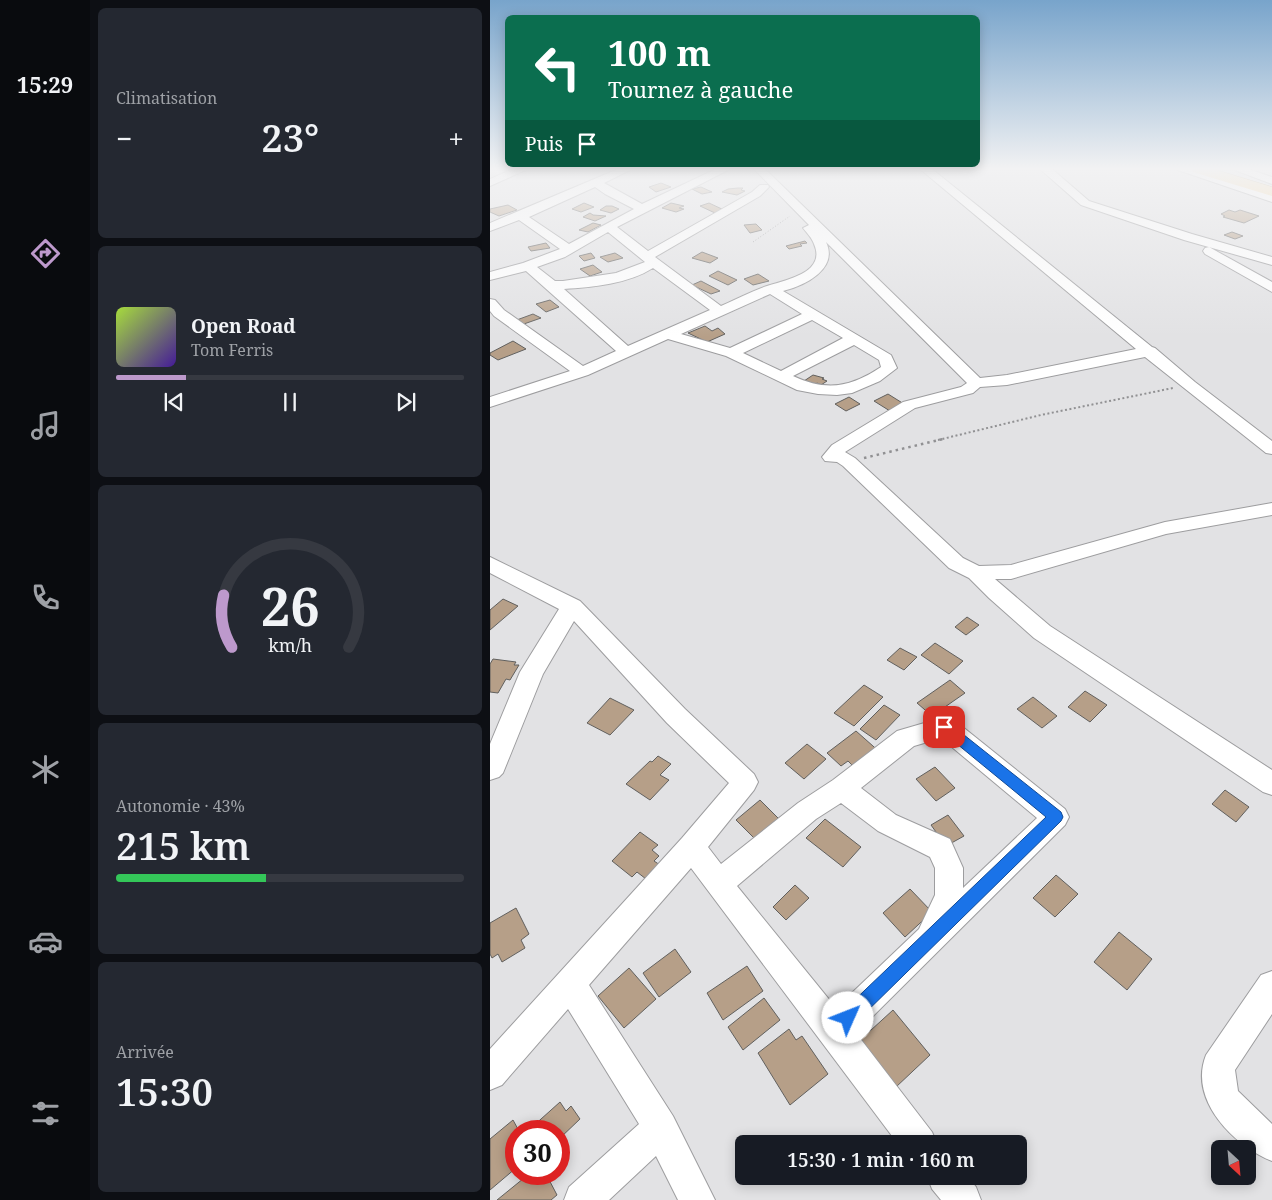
<!DOCTYPE html>
<html lang="fr">
<meta charset="utf-8">
<style>
body{margin:0;font-family:"Noto Serif",serif;background:#242831;color:#f1f3f6;height:100vh;display:flex;flex-direction:column;font-size:19px;white-space:nowrap}
*{box-sizing:border-box;margin:0}
p{font-size:16px;color:#9ea1a6}
.icon{flex:none;width:28px;height:28px;fill:none;stroke:currentColor;stroke-width:2;stroke-linecap:round;stroke-linejoin:round}
.map{position:relative;flex:1;overflow:hidden}
.panel{display:flex;flex-direction:column;gap:8px;padding:8px;background:#0d0f14;width:400px}
.panel>*{flex:none}
.banner{position:absolute;left:15px;top:15px;width:475px;height:152px;border-radius:8px;box-shadow:0 2px 12px #0003;background:#0b6e4f;color:#fff;overflow:hidden}
.needle{width:32px;rotate:154deg}
.controls{position:absolute;left:721px;top:1140px;display:grid;gap:10px}
.controls a{display:grid;place-items:center;width:45px;height:45px;border-radius:8px;background:#171b24;box-shadow:0 2px 12px #0003;font-size:25px}
.speed{position:absolute;left:15px;top:1120px;display:flex;gap:10px;font-size:25px;font-weight:700;text-align:center}
.speed>*{display:grid;place-content:center;width:65px;height:65px;border-radius:50%;background:#171b24;box-shadow:0 2px 12px #0003;line-height:1}
.speed .limit{border:8px solid #d22;background:#fff;color:#111}
.pin{position:absolute;display:grid;place-items:center;width:42px;height:42px;color:#fff;margin:-21px;border-radius:10px;box-shadow:0 2px 8px #0006}
.me{position:absolute;width:55px;margin:-28px;rotate:46deg;stroke-linejoin:round;filter:drop-shadow(0 0 4px #0008)}
.turn{display:flex;align-items:center;gap:18px;height:105px;padding:0 20px;font-size:22px}
.turn .icon{width:65px;height:65px;stroke-width:2.5}
.turn b{display:block;font-size:35px;line-height:42px}
.then{display:flex;align-items:center;height:48px;padding:0 20px;background:#0003;gap:10px;font-size:19px}
.big{font-size:38px;font-weight:600;line-height:1.1}
.panel .tile{flex:1;display:flex;flex-direction:column;justify-content:center;gap:8px;min-width:0;padding:0 18px;border-radius:8px;background:#242831}
.panel .dial{align-items:center;gap:0}
.dial svg{height:130px;overflow:visible;fill:none;stroke:#363941;stroke-width:7;stroke-linecap:round;text-anchor:middle}
.dial text{fill:#f1f3f6;stroke:none}
.song{display:flex;align-items:center;gap:15px}
.cover{width:60px;height:60px;border-radius:8px;background:linear-gradient(135deg,hsl(80 70% 55%),hsl(260 70% 35%))}
.played{height:5px;border-radius:2px;background:linear-gradient(90deg,#bd99cc 20%,#363941 20%)}
.keys{display:flex;justify-content:space-around;direction:ltr}
.heat{display:flex;justify-content:space-between;align-items:center;font-size:28px;direction:ltr}
.charge{height:8px;border-radius:4px;background:linear-gradient(90deg,#34c759 43%,#363941 0)}
.trip{position:absolute;left:245px;top:1135px;width:292px;height:50px;border-radius:8px;background:#171b24;box-shadow:0 2px 12px #0003;font-weight:600;line-height:50px;text-align:center}
main{display:flex;flex:1;min-height:0}
.tab-bar{display:flex;flex-direction:column;width:90px;justify-content:space-around;align-items:center;background:#090b0e;color:#9ea1a6}
.tab-bar .icon{width:35px;height:35px}
.tab-bar .on{color:#bd99cc}
.tab-bar b{font-size:22px;color:#f1f3f6}
.map>svg:first-child{display:block}
.building{fill:#b69f88;stroke:#61605e}
.lines{fill:none;stroke-linecap:round;stroke-linejoin:round}
.minor-casing{stroke:#9d9d9f;stroke-width:2}
.major-casing{stroke:#a68242;stroke-width:1}
.path-far2{stroke:#919193;stroke-width:1;stroke-dasharray:1 2;stroke-linecap:butt}
.path-far1{stroke:#919193;stroke-width:2;stroke-dasharray:2 2.5;stroke-linecap:butt}
.path{stroke:#919193;stroke-width:2.5;stroke-dasharray:2.5 4;stroke-linecap:butt}
.minor{fill:#fff;fill-rule:evenodd}
.major{fill:#fbda9e;fill-rule:evenodd}
.route{fill:#1a73e8;stroke:#114b97}
</style>
<main>
<nav class="tab-bar">
<b>15:29</b>
<svg class="icon on" aria-label="directions" viewBox="0 0 24 24"><path d="M12 3l9 9-9 9-9-9zM9 14v-3h6M13 9l2 2-2 2"/></svg>
<svg class="icon" aria-label="music" viewBox="0 0 24 24"><path d="M9 18V5l10-2v13"/><circle cx="6" cy="18" r="3"/><circle cx="16" cy="16" r="3"/></svg>
<svg class="icon" aria-label="phone" viewBox="0 0 24 24"><path d="M5 4h4l2 5-3 2q2 4 5 5l2-3 5 2v4C11 20 4 13 5 4z"/></svg>
<svg class="icon" aria-label="climate" viewBox="0 0 24 24"><path d="M12 3v18M4 7l16 10M4 17L20 7"/></svg>
<svg class="icon" aria-label="car" viewBox="0 0 24 24"><path d="M5 17H2v-5l4-1 3-4h7l3 4 3 1v5h-3M9 17h6M6 11h13"/><circle cx="7" cy="17" r="2"/><circle cx="17" cy="17" r="2"/></svg>
<svg class="icon" aria-label="filters" viewBox="0 0 24 24"><path d="M4 7h16M4 17h16"/><circle cx="9" cy="7" r="2"/><circle cx="15" cy="17" r="2"/></svg>
</nav>
<section class="panel">
<div class="tile"><p>Climatisation</p>
<div class="heat"><a>−</a><b class="big">23°</b><a>+</a></div>
</div>
<div class="tile">
<div class="song"><i class="cover"></i><div><b>Open Road</b><p>Tom Ferris</p></div></div>
<div class="played"></div>
<div class="keys"><svg class="icon" aria-label="previous" viewBox="0 0 24 24"><path d="M18 5L8 12l10 7zM5 5v14"/></svg><svg class="icon" aria-label="pause" viewBox="0 0 24 24"><path d="M8 5v14M16 5v14"/></svg><svg class="icon" aria-label="next" viewBox="0 0 24 24"><path d="M6 5l10 7-10 7zM19 5v14"/></svg></div>
</div>
<div class="tile dial"><svg viewBox="0 0 100 80">
<path d="M14 69A42 42 0 1 1 86 69"/>
<path d="M14 69A42 42 0 0 1 9 37" stroke="#bd99cc"/>
<text x="50" y="56" font-size="32" font-weight="700">26</text>
<text x="50" y="72" font-size="11">km/h</text>
</svg></div>
<div class="tile"><p>Autonomie · 43%</p><b class="big">215 km</b><div class="charge"></div></div>
<div class="tile"><p>Arrivée</p><b class="big">15:30</b></div>
</section>
<div class="map">
<svg width="782" height="1200" viewBox="0 0 782 1200">
<rect width="100%" height="100%" fill="#e2e2e4"/>
<path class="building" d="M171,183L181,187L166,192L159,187Z
M211,187L222,192L212,194L202,189Z
M248,188H253L251,190L255,191L247,195L232,192L238,189Z
M94,203L104,207L91,212L82,209Z
M181,203L194,206L189,208L194,209L186,212L172,208Z
M219,203L234,210L225,213L210,206Z
M18,205L27,210L9,216L0,212V209Z
M116,206H122L129,209L121,213L110,210Z
M739,210L745,212L750,210L769,216L754,223L733,217L735,216L731,214Z
M100,213L103,215L116,216L105,221L93,217Z
M103,223L111,225L98,232L89,230Z
M266,224L272,230L260,233L254,225Z
M742,232L753,236L745,239L734,235Z
M315,241L317,243L310,244L312,246L299,249L296,246Z
M56,243L60,248L41,251L38,247Z
M212,252L228,258L220,263L202,258Z
M101,253L105,258L94,261L89,256Z
M125,253L133,258L118,262L110,257Z
M103,265L112,272L100,276L90,269Z
M228,271L247,280L238,285L219,276Z
M268,274L279,281L263,285L254,279Z
M211,281L230,291L221,294L202,285Z
M60,300L69,307L56,312L46,304Z
M43,314L51,318L31,325L24,321Z
M215,326L222,331L228,328L235,334L217,342L198,333Z
M23,341L36,349L8,360L0,355V353Z
M323,375L334,378L332,379L337,381L331,385L327,383L322,387L311,383Z
M398,394L414,404L400,411L384,401Z
M359,397L370,404L356,411L345,404Z
M13,599L28,606L0,630V610Z
M477,617L489,625L476,635L465,627Z
M445,643L473,661L459,674L431,655Z
M410,648L427,657L414,670L397,660Z
M3,659L26,662L24,665H29L20,680L16,679L8,693L0,692V664Z
M460,680L475,693L442,716L427,703Z
M374,685L393,697L364,726L344,713Z
M595,691L617,705L600,722L578,707Z
M543,697L567,716L552,728L527,709Z
M120,698L144,710L120,735L97,723Z
M394,705L410,715L386,740L370,729Z
M366,731L392,754L369,772L358,761L351,766L337,753Z
M317,744L336,759L314,779L295,763Z
M168,756L181,764L170,775L179,780L160,800L136,784L160,761L162,762Z
M445,767L465,788L446,801L426,779Z
M735,790L759,807L746,822L722,804Z
M270,800L296,826L272,846L246,820Z
M458,815L474,836L456,846L441,825Z
M335,819L371,847L353,867L316,838Z
M150,832L168,845L162,850L169,856L164,861L170,865L156,879L147,872L142,877L122,861Z
M566,875L588,894L565,917L543,898Z
M305,885L319,898L296,920L283,907Z
M420,889L442,912L415,937L393,913Z
M26,908L39,934L31,940L35,948L12,962L8,954L2,958L0,954V923Z
M629,932L662,959L637,990L604,962Z
M185,949L201,972L169,997L153,973Z
M257,966L273,991L233,1020L217,993Z
M139,968L166,999L134,1028L108,996Z
M274,998L290,1020L253,1050L238,1027Z
M403,1010L440,1055L406,1087L369,1041Z
M299,1029L306,1040L312,1036L338,1074L300,1105L268,1053Z
M70,1102L76,1111L81,1106L90,1119L69,1139V1131H43L41,1128Z
M23,1120L29,1131H26V1168L0,1190V1139Z
M39,1174H56L67,1195L61,1200H7Z"/>
<g class="lines">
<g class="minor-casing">
<path id="minor" d="M23,169H38L0,186V179Z
M128,169H142L114,183L152,204L226,169H240L127,227L158,251L262,192L270,185H278L279,187L270,196L165,257L231,306C247,299 262,291 277,286C295,280 337,273 324,244C322,238 317,233 313,228L319,225L264,169H275L490,378L517,375L646,349L430,169H442L662,347L665,348L705,382L782,441V454L776,453L655,357L517,385L490,387L483,393L425,408L355,452L365,458L473,558L489,566L521,565L675,522L782,503V515L676,534L521,579H505L560,626L782,770V795L773,792L544,638L499,598L479,578L459,568L353,466L347,462L335,461L332,457L342,445L413,402L471,387L477,383L336,242C349,269 314,286 293,291L401,355L407,368L390,381L362,393L347,395L328,394L307,390L236,356L178,339L98,375L0,407V397L80,371L4,316L0,311V299L5,300L14,310L93,366L126,351L36,271L0,280V272L33,263L70,249L29,220L0,231V223ZM105,187L115,194L144,209L79,244L39,217ZM118,232L155,262L126,273L73,281H65L47,267L75,257ZM163,268L220,310L138,346L74,289C103,287 138,284 163,268ZM280,294L312,314L240,348L191,334ZM322,320L353,338L291,371L253,353ZM364,345L389,360L391,367C361,387 337,392 303,376Z
M550,169H562L599,201L702,234L782,257V265L694,240L591,205Z
M685,169H701L782,195V202Z
M742,169H758L782,177V184Z
M719,247L782,282V292L715,254L713,251L715,248Z
M0,557L90,601L195,709L264,774L268,782L264,790L218,847L231,864L308,803L343,780L407,731L455,717L464,720L575,809L579,817L575,825L366,1033L442,1132L447,1144H408L201,868L99,985L183,1116L225,1200H188L166,1156L119,1200H74L79,1187L149,1124L78,1009L12,1085L0,1090V1049L192,838L239,783L177,723L84,621L53,674L13,773L9,777L0,780V744L30,672L69,609L0,573ZM451,738L547,818L473,888V868L460,839L406,815L371,788L424,746ZM351,803L388,831L440,857L445,868V895L429,929L346,1008L247,886L326,819Z
M782,971V1014L745,1070L748,1091L782,1124V1161C744,1146 698,1100 716,1055L771,975Z
M437,1176H477L486,1187L491,1200H451L442,1189Z"/>
</g>
<g class="major-casing">
<path id="major" d="M701,169H723L782,187V196L703,172Z"/>
</g>
<path class="path-far2" d="M263,242L300,216"/>
<path class="path-far1" d="M448,440L551,415L683,388"/>
<path class="path" d="M374,458L453,439"/>
<use href="#minor" class="minor"/>
<use href="#major" class="major"/>
</g>
<linearGradient id="sky" x2="0" y2="1"><stop stop-color="#78a4cb"/><stop offset="0.5" stop-color="#f2f2f3"/><stop offset="1" stop-color="#f2f2f3" stop-opacity="0"/></linearGradient>
<rect width="782" height="337" fill="url(#sky)"/>
<path class="route" d="M454,721L459,723L571,812L573,817L571,821L364,1024L358,1026L352,1024L350,1018L352,1012L556,817L450,730L448,727L450,723Z"/>
</svg>
<div class="controls">
<a><svg class="needle" viewBox="-14 -14 28 28"><path d="M0-13l5 13h-10z" fill="#e53935"/><path d="M0 13l5-13h-10z" fill="#9ea1a6"/></svg></a>
</div>
<div class="speed"><div class="limit">30</div></div>
<div class="pin" style="left:454px;top:727px;background:#d93025"><svg class="icon" aria-label="arrive" viewBox="0 0 24 24"><path d="M6 21V4h12l-3 4 3 4H6"/></svg></div>
<svg class="me" style="left:358px;top:1018px" viewBox="-20 -20 40 40"><circle r="19" fill="#fff"/><path d="M0-13L10 11 0 6-10 11z" fill="#1a73e8"/></svg>
<div class="trip">15:30 · 1 min · 160 m</div>
<div class="banner">
<div class="turn"><svg class="icon" aria-label="left" viewBox="0 0 24 24"><path d="M17 20v-9H6M10 6l-5 5 5 5"/></svg><div><b>100 m</b>Tournez à gauche</div></div>
<div class="then">Puis<svg class="icon" aria-label="arrive" viewBox="0 0 24 24"><path d="M6 21V4h12l-3 4 3 4H6"/></svg></div>
</div>
</div>
</main>
